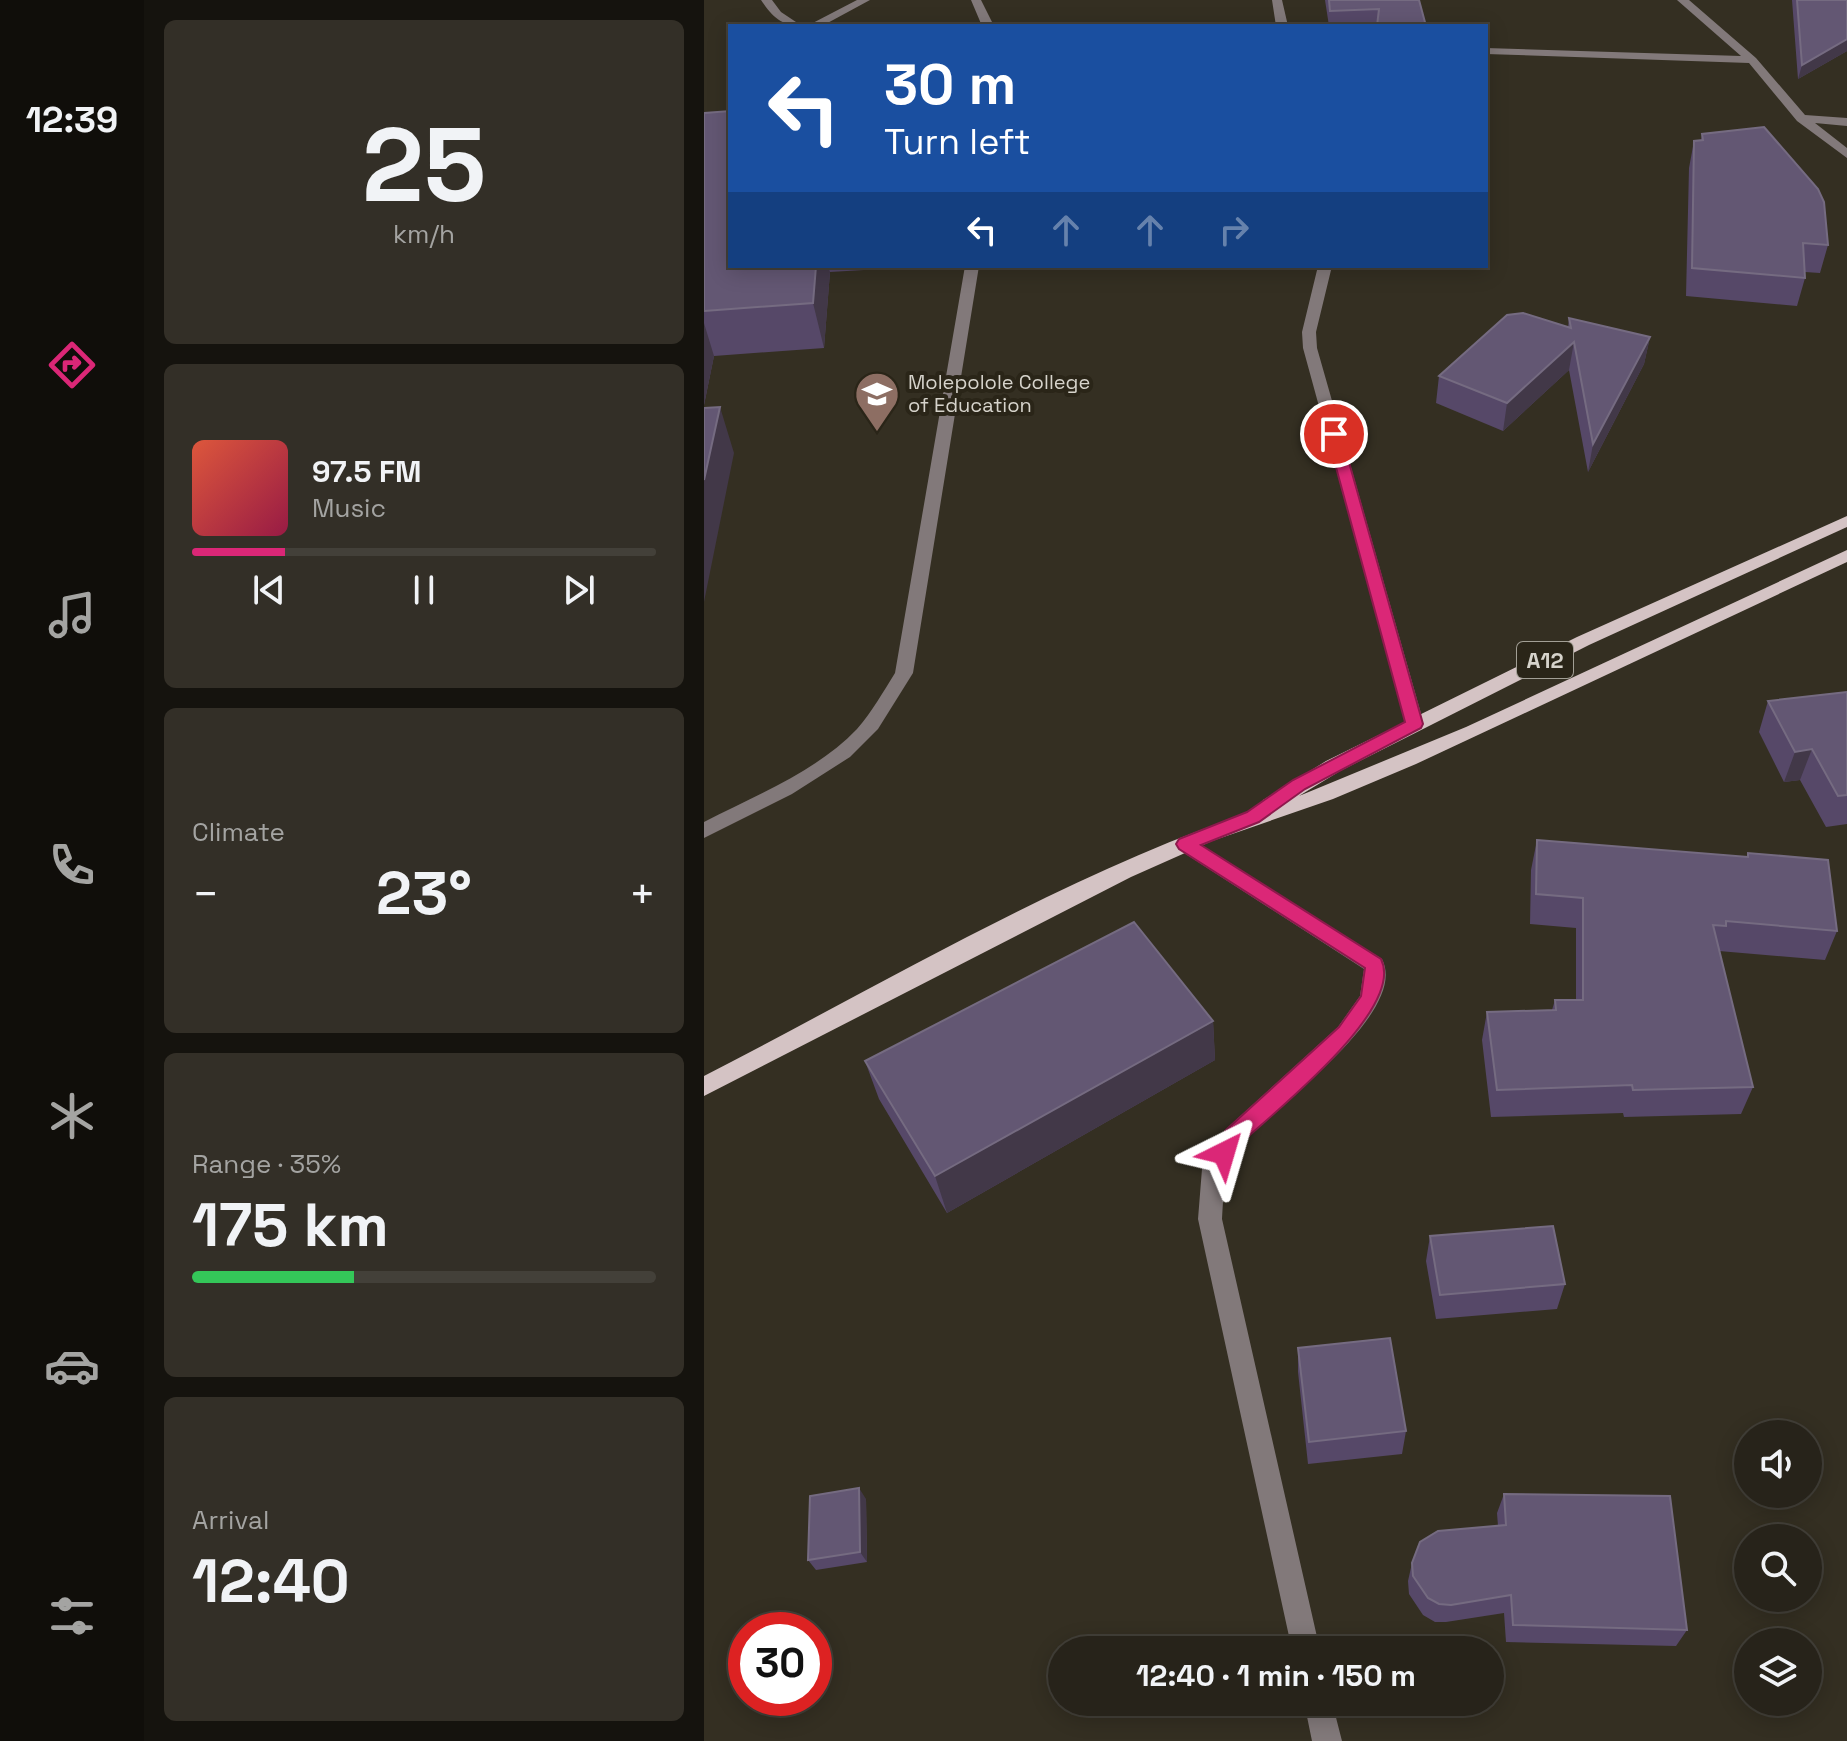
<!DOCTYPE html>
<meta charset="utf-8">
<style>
body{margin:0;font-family:"Space Grotesk",sans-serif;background:#332f27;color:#f1f3f6;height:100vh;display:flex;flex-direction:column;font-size:30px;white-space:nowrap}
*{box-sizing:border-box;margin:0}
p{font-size:26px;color:#a4a4a2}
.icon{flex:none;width:44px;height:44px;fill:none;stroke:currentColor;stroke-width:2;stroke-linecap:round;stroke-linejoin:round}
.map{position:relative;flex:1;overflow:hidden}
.side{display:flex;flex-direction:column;gap:20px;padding:20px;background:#15130e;width:560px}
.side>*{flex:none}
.top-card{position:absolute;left:24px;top:24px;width:760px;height:244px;border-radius:0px;box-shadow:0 4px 20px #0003,0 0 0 2px #434039;background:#1a4fa0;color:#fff;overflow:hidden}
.tools{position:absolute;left:1030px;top:1420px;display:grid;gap:16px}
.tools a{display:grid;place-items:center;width:88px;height:88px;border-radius:50%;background:#27231a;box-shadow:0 4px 20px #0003,0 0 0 2px #434039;font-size:40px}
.speed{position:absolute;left:24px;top:1612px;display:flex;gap:16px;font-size:40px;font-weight:700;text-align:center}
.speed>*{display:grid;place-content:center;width:104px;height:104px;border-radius:50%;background:#27231a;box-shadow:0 4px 20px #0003,0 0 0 2px #434039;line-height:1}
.speed .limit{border:12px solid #d22;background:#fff;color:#111}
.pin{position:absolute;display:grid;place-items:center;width:68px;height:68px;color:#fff;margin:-34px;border:4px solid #fff;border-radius:50%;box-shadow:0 2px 8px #0007}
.me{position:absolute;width:88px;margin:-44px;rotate:40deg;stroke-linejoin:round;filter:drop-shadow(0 0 6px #0008)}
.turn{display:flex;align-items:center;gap:28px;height:168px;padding:0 24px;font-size:36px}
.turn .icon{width:104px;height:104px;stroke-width:2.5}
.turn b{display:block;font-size:56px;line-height:68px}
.lanes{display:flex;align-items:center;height:76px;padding:0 24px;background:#0003;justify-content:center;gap:40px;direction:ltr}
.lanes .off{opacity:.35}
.big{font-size:60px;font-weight:800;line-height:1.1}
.side .card{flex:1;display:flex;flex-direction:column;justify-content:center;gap:12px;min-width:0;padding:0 28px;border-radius:12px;background:#332f27}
.side .dial{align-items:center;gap:0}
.dial b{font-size:104px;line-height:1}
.song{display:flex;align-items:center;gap:24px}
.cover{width:96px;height:96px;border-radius:12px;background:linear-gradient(135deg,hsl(10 70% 55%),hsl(340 70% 35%))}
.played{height:8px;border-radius:4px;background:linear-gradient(90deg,#db2777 20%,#434039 20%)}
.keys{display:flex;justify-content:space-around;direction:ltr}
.heat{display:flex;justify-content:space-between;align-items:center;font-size:44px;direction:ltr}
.charge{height:12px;border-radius:6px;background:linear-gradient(90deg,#34c759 35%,#434039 0)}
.trip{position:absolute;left:344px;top:1636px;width:456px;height:80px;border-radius:40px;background:#27231a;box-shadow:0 4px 20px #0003,0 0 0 2px #434039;font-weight:800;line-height:80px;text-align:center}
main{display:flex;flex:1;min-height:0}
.tabs{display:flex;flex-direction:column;width:144px;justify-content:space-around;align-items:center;background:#100e0a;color:#a4a4a2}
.tabs .icon{width:56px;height:56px}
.tabs .current{color:#db2777}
.tabs b{font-size:36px;color:#f1f3f6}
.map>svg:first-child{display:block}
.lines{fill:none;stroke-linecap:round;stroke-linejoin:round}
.minor{fill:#82797a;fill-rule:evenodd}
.major{fill:#d4c3c4;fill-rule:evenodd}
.wall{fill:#564868}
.shaded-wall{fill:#423848}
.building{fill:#635773;stroke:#756b81;stroke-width:2}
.route{fill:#db2777;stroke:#8e194d;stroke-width:2}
.labels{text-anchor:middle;stroke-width:8;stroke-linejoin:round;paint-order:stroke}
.far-poi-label{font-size:20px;fill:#d6d3cb;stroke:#2a2518;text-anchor:start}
.shield{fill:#2a2518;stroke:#a29f95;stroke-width:2}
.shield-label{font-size:22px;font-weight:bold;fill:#d6d3cb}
</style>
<main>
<nav class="tabs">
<b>12:39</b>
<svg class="icon current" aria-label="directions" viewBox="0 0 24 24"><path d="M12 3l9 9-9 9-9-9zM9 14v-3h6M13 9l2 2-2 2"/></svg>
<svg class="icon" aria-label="music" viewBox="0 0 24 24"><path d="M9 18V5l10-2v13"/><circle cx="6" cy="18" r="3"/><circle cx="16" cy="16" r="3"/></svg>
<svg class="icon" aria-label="phone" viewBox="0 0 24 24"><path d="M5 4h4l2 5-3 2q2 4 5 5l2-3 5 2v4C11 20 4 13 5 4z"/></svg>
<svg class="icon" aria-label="climate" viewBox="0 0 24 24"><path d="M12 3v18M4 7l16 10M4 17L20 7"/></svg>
<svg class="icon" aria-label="car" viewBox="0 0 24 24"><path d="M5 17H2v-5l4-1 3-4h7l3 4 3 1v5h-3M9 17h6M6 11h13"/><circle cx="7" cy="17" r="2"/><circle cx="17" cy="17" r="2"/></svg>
<svg class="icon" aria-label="filters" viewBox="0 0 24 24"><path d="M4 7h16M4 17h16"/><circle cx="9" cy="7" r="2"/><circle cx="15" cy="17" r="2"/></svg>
</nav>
<section class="side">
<div class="card dial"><b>25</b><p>km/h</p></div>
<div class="card">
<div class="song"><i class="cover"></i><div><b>97.5 FM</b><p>Music</p></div></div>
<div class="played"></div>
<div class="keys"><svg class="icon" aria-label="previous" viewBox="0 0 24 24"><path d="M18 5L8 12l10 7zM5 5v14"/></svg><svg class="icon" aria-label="pause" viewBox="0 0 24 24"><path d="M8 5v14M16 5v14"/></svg><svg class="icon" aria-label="next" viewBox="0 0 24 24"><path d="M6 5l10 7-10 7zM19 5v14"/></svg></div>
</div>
<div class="card"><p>Climate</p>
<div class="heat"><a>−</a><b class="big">23°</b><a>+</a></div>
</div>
<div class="card"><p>Range · 35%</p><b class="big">175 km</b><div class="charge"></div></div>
<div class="card"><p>Arrival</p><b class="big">12:40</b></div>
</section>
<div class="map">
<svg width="1143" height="1741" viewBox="0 0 1143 1741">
<rect width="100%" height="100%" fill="#342f22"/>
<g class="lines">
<path class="minor" d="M57,0H68L77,12L98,26C77,26 68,16 57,0Z
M153,0H166L118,26H103Z
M267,0H277L290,26H278Z
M568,0H578L584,26H572Z
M973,0H985L1052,58L1101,115L1143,118V126L1111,123L1143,148V158L1093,121L1045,63L782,54V48L1037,56Z
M261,266H275L209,673L174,729L146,757L88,794L0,838V822C52,795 112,772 153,729C168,712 179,692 191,673Z
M614,266H628L612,332L613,348L720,724L711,731L702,724L599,348L598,332Z
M481,837L678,959C706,1013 569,1107 538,1143C519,1165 520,1191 518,1219L616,1650H588L494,1219L498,1169L521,1130L634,1027L656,996L660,969L474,849L471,844L474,839Z
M600,1702H628L638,1741H608Z"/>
<path class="major" d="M1143,516V527L885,645L636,771L595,796L762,727L1143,550V562L712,764L629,799L508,841L427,877L0,1096V1076C179,984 367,871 558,808L559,800L622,761L873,637Z"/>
</g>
<path class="wall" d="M621,0H715L722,26H625Z
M1088,0H1143V51L1094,79Z
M0,113L26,266H161L160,270L126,272L120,348L10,356L0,405Z
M998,134L1124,245L1116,273L1101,272V278L1093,306L982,296L985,168L990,141L997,140Z
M865,318L946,337L940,364L884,472L865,370L799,431L732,403L735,376L864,327Z
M1143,692V824L1122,827L1096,780L1080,782L1055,732L1064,701Z
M833,840L1043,857L1044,853L1133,931L1121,960L1015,951L1049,1087L1037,1114L920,1117L919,1113L787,1117L778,1040L783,1012L848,1010L851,1000H872V928L826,924L827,870Z
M509,1021L511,1060L243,1213L175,1099L161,1061Z
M726,1236L861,1284L853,1309L732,1319L722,1261Z
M594,1348L702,1431L698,1454L604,1464L594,1372Z
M800,1494L983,1630L972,1646L802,1642L800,1613L742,1622H731L719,1615L705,1594L704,1581L708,1563L794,1526L793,1513Z
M162,1499L163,1562L112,1570L104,1560Z"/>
<path class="shaded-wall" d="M1143,39V51L1094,79L1098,65Z
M112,266H124L126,272L120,348L109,303Z
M0,323L10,356L0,405Z
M946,337L940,364L884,472L889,444Z
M870,342L865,370L799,431L803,403Z
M16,407L30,453L0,602V480Z
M1108,749L1096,780L1080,782L1091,752Z
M509,1021L511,1060L243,1213L231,1176Z
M155,1488L162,1499L163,1562L156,1552Z"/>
<path class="building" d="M625,0H715L722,26H673L675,9L626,11Z
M1093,0H1143V39L1098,65Z
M26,111V266H112L109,303L0,311V113Z
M1060,127L1114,189L1120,202L1124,245L1099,243L1101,278L988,268L990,141L999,140L998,134Z
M819,313L867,328L865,318L946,337L889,444L870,342L803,403L735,376L803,315Z
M16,407L0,480V408Z
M1143,692V795L1134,796L1108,749L1091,752L1064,701Z
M833,840L1044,857V853L1124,860L1133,931L1022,921V926L1009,925L1049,1087L929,1090L928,1085L793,1090L783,1012L852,1010L851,1000H879V898L832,894Z
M430,922L509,1021L231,1176L161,1061Z
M849,1226L861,1284L736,1295L726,1236Z
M686,1338L702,1431L605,1442L594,1348Z
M155,1488L156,1552L104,1560L106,1496Z
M800,1494L966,1496L983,1630L809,1625L807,1595L747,1605L735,1604L724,1598L709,1576L708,1563L716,1542L734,1531L802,1525Z"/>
<path class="route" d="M630,430L637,434L719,724L717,728L601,789L555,822L497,845L677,959C702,1009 570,1112 537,1143L527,1159L520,1162L512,1159L509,1153L522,1130L635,1027L657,996L661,968L475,849L472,844L475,839L543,812L589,780L701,722L623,434Z"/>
<defs>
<g id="university-pin" transform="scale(2.3)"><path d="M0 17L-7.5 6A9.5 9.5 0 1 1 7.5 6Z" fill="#8d6e63" stroke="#2a2518"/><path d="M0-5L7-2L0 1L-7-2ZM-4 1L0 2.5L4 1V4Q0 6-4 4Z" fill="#fff"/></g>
</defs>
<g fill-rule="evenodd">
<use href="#university-pin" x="173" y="394"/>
</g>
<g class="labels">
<g class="far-poi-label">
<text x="204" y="389">Molepolole College<tspan x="204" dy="23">of Education</tspan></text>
</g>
<rect class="shield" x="813" y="642" width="56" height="36" rx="6"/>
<g class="shield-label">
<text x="841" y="668">A12</text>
</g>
</g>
</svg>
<div class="tools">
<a><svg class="icon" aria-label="sound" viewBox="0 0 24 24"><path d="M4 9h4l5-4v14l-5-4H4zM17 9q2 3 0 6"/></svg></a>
<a><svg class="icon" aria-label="search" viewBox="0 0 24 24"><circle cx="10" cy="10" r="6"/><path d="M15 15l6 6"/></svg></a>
<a><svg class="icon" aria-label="layers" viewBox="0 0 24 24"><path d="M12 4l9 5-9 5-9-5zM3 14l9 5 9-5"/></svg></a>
</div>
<div class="speed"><div class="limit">30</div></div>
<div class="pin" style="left:630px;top:434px;background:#d93025"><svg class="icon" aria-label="arrive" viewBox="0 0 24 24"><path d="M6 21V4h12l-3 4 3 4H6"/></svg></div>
<svg class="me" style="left:520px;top:1153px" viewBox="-20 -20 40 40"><path d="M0-17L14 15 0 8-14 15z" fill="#db2777" stroke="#fff" stroke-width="4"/></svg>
<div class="trip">12:40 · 1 min · 150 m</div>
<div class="top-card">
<div class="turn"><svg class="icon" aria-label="left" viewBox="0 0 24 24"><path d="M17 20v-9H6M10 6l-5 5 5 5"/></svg><div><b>30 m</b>Turn left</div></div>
<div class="lanes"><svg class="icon" aria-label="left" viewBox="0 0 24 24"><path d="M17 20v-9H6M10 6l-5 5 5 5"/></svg><svg class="icon off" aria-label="ahead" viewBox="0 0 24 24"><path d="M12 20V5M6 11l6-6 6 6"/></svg><svg class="icon off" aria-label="ahead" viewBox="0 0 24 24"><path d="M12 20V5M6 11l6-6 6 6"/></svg><svg class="icon off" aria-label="right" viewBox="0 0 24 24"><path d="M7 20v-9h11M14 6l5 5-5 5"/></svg></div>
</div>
</div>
</main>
